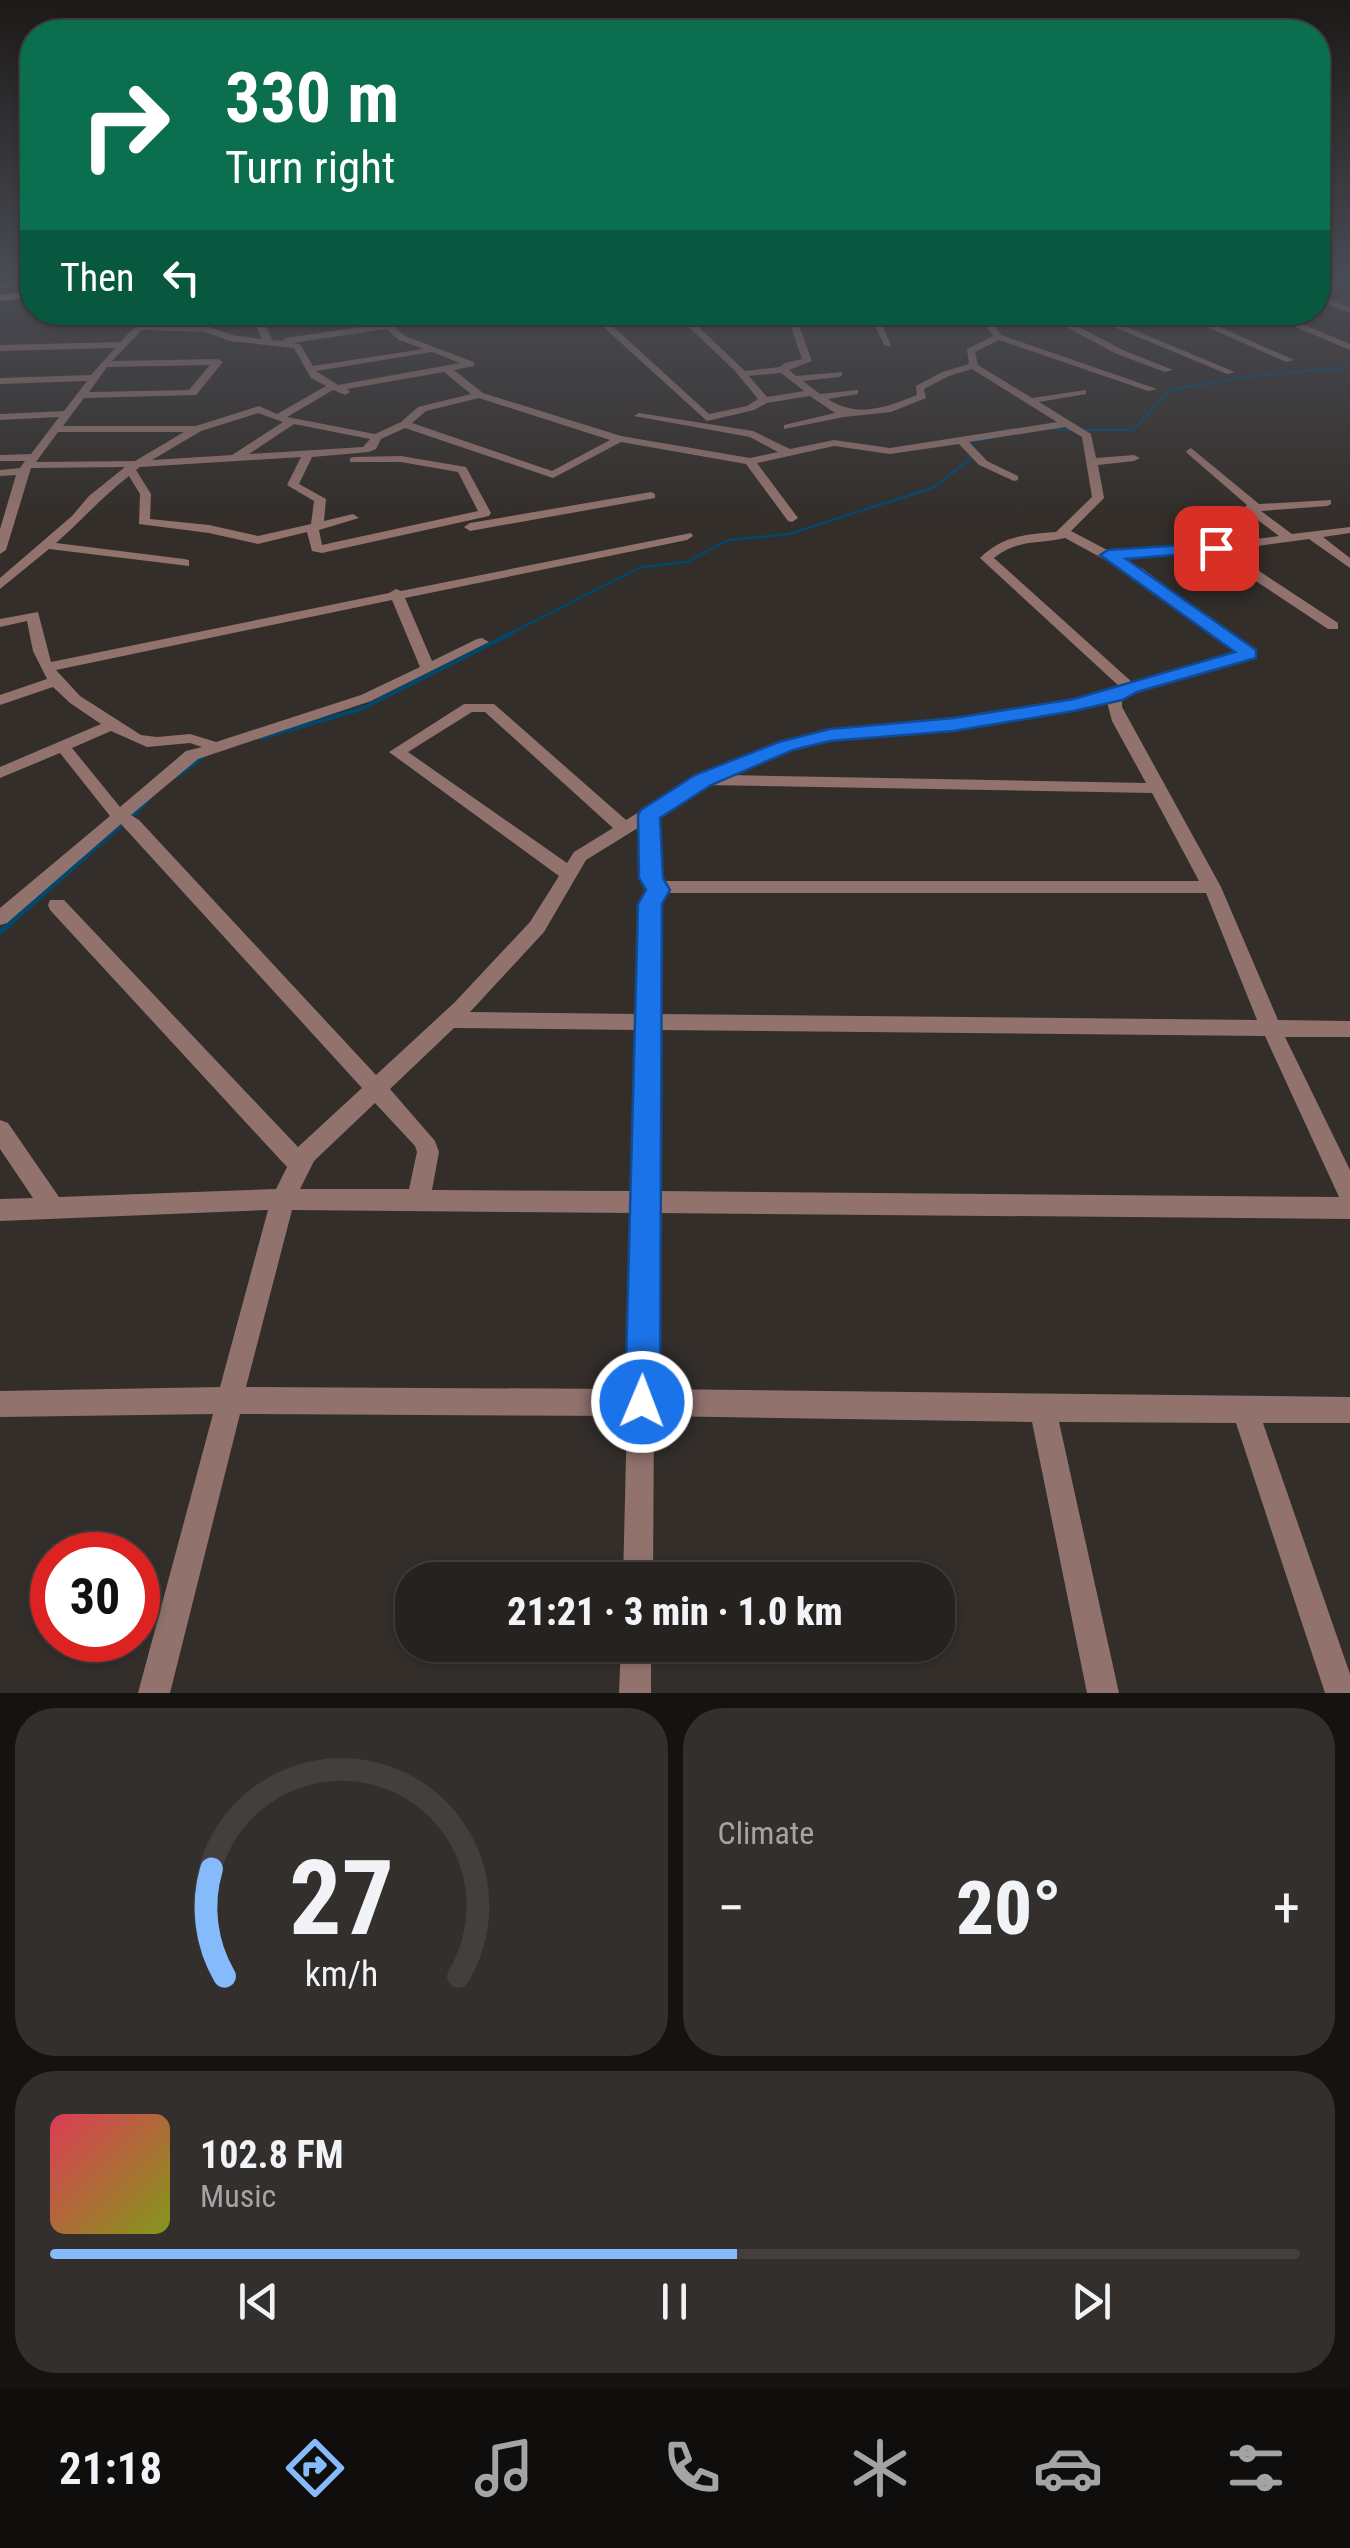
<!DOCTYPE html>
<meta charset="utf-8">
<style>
body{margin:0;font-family:"Roboto Condensed",sans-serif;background:#322f2d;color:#f1f3f6;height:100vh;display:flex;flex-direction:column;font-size:38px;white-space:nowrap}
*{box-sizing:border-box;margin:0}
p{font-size:32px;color:#a4a4a5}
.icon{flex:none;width:55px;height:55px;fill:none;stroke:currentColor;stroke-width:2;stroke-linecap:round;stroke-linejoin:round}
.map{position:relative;height:1693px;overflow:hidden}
.sheet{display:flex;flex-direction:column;gap:15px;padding:15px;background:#151312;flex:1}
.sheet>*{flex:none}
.guide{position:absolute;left:20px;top:20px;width:1310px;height:305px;border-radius:40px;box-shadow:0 2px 8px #0004,0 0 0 2px #423f3e;background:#0b6e4f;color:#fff;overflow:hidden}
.speed{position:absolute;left:30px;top:1532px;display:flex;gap:20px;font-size:50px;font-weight:700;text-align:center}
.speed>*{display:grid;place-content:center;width:130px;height:130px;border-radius:50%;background:#262220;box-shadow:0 2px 8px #0004,0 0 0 2px #423f3e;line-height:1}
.speed .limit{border:15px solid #d22;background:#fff;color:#111}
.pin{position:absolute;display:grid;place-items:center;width:85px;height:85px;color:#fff;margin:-42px;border-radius:20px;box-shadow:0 5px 15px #0006}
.me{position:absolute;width:110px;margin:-55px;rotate:1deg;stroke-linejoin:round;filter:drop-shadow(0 0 8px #0008)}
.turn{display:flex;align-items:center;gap:35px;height:210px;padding:0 40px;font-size:45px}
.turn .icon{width:130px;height:130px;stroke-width:2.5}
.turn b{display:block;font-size:70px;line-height:85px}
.then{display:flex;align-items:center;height:95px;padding:0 40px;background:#0003;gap:20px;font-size:38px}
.big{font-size:75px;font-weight:800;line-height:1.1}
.sheet .tile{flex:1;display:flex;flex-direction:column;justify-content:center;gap:15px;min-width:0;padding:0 35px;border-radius:40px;background:#322f2d}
.sheet .dial{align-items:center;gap:0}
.dial svg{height:260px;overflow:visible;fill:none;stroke:#423f3e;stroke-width:7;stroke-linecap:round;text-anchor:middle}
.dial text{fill:#f1f3f6;stroke:none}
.song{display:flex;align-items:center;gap:30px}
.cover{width:120px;height:120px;border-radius:15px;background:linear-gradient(135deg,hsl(350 70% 55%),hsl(70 70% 35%))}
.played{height:10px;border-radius:5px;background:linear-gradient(90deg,#86bbfb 55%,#423f3e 55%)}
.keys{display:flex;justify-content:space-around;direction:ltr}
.heat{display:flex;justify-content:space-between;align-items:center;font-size:55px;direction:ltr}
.sheet .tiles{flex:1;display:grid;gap:15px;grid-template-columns:1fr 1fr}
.tile:last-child{grid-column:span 2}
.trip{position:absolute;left:395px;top:1562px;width:560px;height:100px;border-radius:40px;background:#262220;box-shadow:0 2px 8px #0004,0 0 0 2px #423f3e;font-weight:800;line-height:100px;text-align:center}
.dock{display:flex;height:160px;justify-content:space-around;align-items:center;background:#0f0e0d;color:#a4a4a5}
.dock .icon{width:70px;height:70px}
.dock .current{color:#86bbfb}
.dock b{font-size:45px;color:#f1f3f6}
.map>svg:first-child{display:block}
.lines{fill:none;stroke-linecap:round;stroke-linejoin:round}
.stream-far2{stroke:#01486e;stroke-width:2.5}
.stream-far1{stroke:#01486e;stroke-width:4}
.stream{stroke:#01486e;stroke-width:5}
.minor{fill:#91726d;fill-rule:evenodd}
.major{fill:#f3b4aa;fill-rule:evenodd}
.route{fill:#1a73e8;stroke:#114b97;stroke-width:2.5}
</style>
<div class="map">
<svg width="1350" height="1693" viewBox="0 0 1350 1693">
<rect width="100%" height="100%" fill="#332e2a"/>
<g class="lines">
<path class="stream-far2" d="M1049,428L1074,430
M1084,430H1133L1170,390L1252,376L1350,367
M507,635L641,567L687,562L728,540L789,534L935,487L977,453L970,441L990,439"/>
<path class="stream-far1" d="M261,738L361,709L512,633
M176,777L204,756
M131,817L149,799
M39,898L124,823"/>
<path class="stream" d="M0,932L42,895"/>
<path class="minor" d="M32,281V284L0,288V284Z
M1318,295L1350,307V313L1318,301Z
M141,312H150L145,324L206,326L232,335L262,339L250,312H259L272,340L282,341L286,338L381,324L368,312H378L386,319L438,312H465L391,324L405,336L474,362V366L454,370L483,393L621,436L750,458L778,452L750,437L634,416L639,413L753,431L790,449L834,440L890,448L1057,422L972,369L949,376L924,389L926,398L891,412L844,417L784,429V425L835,413L810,396L767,403L754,410L707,421L587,312H597L709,414L747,406L758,399L735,371L673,312H683L745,371L780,367L785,363L802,359L786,312H794L812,361L789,370L796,376L842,372V376L839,377L803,381L820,394L858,390V394L828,399C857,418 885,408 917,395L916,386L942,372L969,364L967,349L993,336L977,312H986L1001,335L1157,389L1148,391L999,340L975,352L978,365L1032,398L1086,390V394L1039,402L1091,434L1096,458L1134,455L1140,458L1134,461L1098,465L1104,498L1071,531L1109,551L1215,544L1279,536L1246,511L1244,508L1247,505L1187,453L1186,451L1191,448L1259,504L1331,500V504L1327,506L1261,511L1292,534L1350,527V533L1323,537L1350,558V568L1309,539L1227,550L1338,623V629H1328L1212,552L1121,558L1143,569L1257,654L1255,657L1135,691L1122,698V707L1221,887L1278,1020L1350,1021V1037H1285L1350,1170V1219L656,1213L655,1389L1350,1397V1423H1263L1350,1674V1693H1325L1236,1423L1059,1422L1119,1693H1087L1032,1422L654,1416L653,1580H623L627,1416L240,1414L170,1693H138L213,1414L0,1417V1391L220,1387L268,1210L0,1221V1199L33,1198L0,1149V1120L8,1123L59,1197L276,1189L287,1167L50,910L48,905L50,900H64L298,1147L362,1088L121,824L7,923L0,925V908L110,816L60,753L0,778V767L101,724L70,703L53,687L0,705V695L47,679L33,651L27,621L0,627V619L38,612L51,662L389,593L396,589L401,591L691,533L693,536L687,540L405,598L432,661L477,639L482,638L489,642L371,701L198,759L131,815L139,820L376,1075L455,1002L530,922L559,876L389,752L464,704H494L626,820L697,776L780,743L830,730L1010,711L1111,692L1120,687L980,558C1002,536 1026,534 1056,532L1092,497L1082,437L1065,427L969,442L987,461L1018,476V480L1014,481L979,465L959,444L890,454L834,446L757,463L798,518L792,522L788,521L746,464L621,442L553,478L405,428L381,439L376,449L369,452L312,457L299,484L326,499L324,521L353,514L359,518L319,530L322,545L478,511L458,472L401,462H350V458L354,457L401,456L466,467L491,513L489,516L322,553L312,551L307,532L258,544L209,533L139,524L140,494L129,476C102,497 82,520 56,543L184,559L189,560V566L49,549L0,589V578L72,516L89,496L125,467L31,468L6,550L0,554V529L16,475L0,476V470L20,468L25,461H0V455L31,454L59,417L0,420V414L64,411L87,381L0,384V378L91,375L115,348L0,351V345L120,342L136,326ZM386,329L399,340L423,349L313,366L300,344L293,343ZM142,330L205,332L230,341L294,348L311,378L326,386L277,414L259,406L196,426H63L84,398L196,395L223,362L218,359L112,361ZM432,352L460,363L338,385L316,371ZM210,365L189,390L89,392L107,367ZM444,372L471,394L418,407L401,422L375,434L287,417L333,390L345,395L350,392L347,389ZM781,373L804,391L767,397L749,376ZM479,398L610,440L552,471L412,423L426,411ZM258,413L283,422L232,455L152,460L201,431ZM294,424L370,439L363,447L249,454ZM58,432H184L135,461L36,462ZM301,457L287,485L314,501L311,524L258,536L209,525L150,519L151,494L136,470L140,467ZM1065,538L1133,575L1239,653L1133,683L994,558C1020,538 1036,545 1065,538ZM392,600L420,667L361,695L216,742L190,734L157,737L141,735L80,696L56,670ZM1107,702L1112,721L1146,783L729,775L791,749L830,740L1010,721ZM472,712H485L613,828L574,852L567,863L408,752ZM111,731L147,747L190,743L202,747L186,751L120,807L72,748ZM707,785L1152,793L1199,881H662L658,816ZM641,826L642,878L648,889L641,904L638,1014L470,1012L544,932L586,860ZM667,893H1206L1257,1020L658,1014L659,904L660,898ZM454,1028L637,1030L633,1191L432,1190L439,1152L435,1141L390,1089ZM658,1030L1265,1036L1339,1197L657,1191ZM375,1103L415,1146L417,1152L409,1189H300L314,1161ZM292,1210L633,1213L628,1389L246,1387Z
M868,312H877L891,346H885Z
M1038,312H1050L1123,350L1173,370L1165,372L1117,354Z
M1078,312H1091L1235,372L1227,374Z
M1173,312H1186L1294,360L1286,362Z
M1260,312H1273L1350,344V350Z
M651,492L655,494V498L470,531L464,527L470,523Z
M621,1645H651V1693H619Z"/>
<path class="major" d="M32,291V297L0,301V295Z"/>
</g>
<linearGradient id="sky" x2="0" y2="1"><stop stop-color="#1c1917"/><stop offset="0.54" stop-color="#4a4c55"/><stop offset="1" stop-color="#4a4c55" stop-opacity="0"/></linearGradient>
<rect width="1350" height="518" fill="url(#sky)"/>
<path class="route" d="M1216,543L1224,548L1221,551L1126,559L1256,650V658L1137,692L1122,700L1074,711L954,731L830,741L793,750L711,785L660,818L663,878L670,890L662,904L660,1402L655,1415L642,1420L630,1415L625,1402L638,904L646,890L639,878L638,815L641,810L695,775L779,742L830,729L954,718L1074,699L1235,652L1100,555L1108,550Z"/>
</svg>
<div class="speed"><div class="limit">30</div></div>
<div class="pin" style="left:1216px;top:548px;background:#d93025"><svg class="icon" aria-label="arrive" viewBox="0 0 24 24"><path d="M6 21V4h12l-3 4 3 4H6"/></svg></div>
<svg class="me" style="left:642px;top:1402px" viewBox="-20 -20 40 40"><circle r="17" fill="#1a73e8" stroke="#fff" stroke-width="3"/><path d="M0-11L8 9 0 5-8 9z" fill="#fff"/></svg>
<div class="trip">21:21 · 3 min · 1.0 km</div>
<div class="guide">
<div class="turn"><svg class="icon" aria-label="right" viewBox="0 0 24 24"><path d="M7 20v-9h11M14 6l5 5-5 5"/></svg><div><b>330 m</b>Turn right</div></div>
<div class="then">Then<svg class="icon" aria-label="left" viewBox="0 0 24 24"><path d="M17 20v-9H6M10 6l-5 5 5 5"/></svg></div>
</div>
</div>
<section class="sheet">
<div class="tiles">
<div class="tile dial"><svg viewBox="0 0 100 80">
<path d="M14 69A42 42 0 1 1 86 69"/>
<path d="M14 69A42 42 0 0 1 10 36" stroke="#86bbfb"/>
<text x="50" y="56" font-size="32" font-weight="700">27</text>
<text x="50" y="72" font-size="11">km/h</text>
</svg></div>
<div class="tile"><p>Climate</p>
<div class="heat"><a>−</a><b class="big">20°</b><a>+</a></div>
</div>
<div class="tile">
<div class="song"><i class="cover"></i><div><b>102.8 FM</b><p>Music</p></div></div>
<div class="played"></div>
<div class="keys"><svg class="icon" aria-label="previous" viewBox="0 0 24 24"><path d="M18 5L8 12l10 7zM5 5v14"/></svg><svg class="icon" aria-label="pause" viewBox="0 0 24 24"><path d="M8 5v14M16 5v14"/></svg><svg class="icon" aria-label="next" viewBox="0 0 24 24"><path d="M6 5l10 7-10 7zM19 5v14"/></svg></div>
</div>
</div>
</section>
<nav class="dock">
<b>21:18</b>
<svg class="icon current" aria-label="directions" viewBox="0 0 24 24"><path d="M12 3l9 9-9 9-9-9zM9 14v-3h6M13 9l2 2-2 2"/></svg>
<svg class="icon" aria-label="music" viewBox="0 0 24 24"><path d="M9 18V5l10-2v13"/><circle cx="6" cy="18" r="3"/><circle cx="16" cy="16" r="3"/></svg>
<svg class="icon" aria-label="phone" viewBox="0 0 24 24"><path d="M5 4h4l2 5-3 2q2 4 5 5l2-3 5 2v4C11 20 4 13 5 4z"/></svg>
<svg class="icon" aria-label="climate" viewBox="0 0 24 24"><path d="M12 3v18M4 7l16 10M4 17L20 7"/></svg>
<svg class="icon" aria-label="car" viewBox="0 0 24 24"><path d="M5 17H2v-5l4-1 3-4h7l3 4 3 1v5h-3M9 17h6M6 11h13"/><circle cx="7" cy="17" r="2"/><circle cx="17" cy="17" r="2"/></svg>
<svg class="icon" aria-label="filters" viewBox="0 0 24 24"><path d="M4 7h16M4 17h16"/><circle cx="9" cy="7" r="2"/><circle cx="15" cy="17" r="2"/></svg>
</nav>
